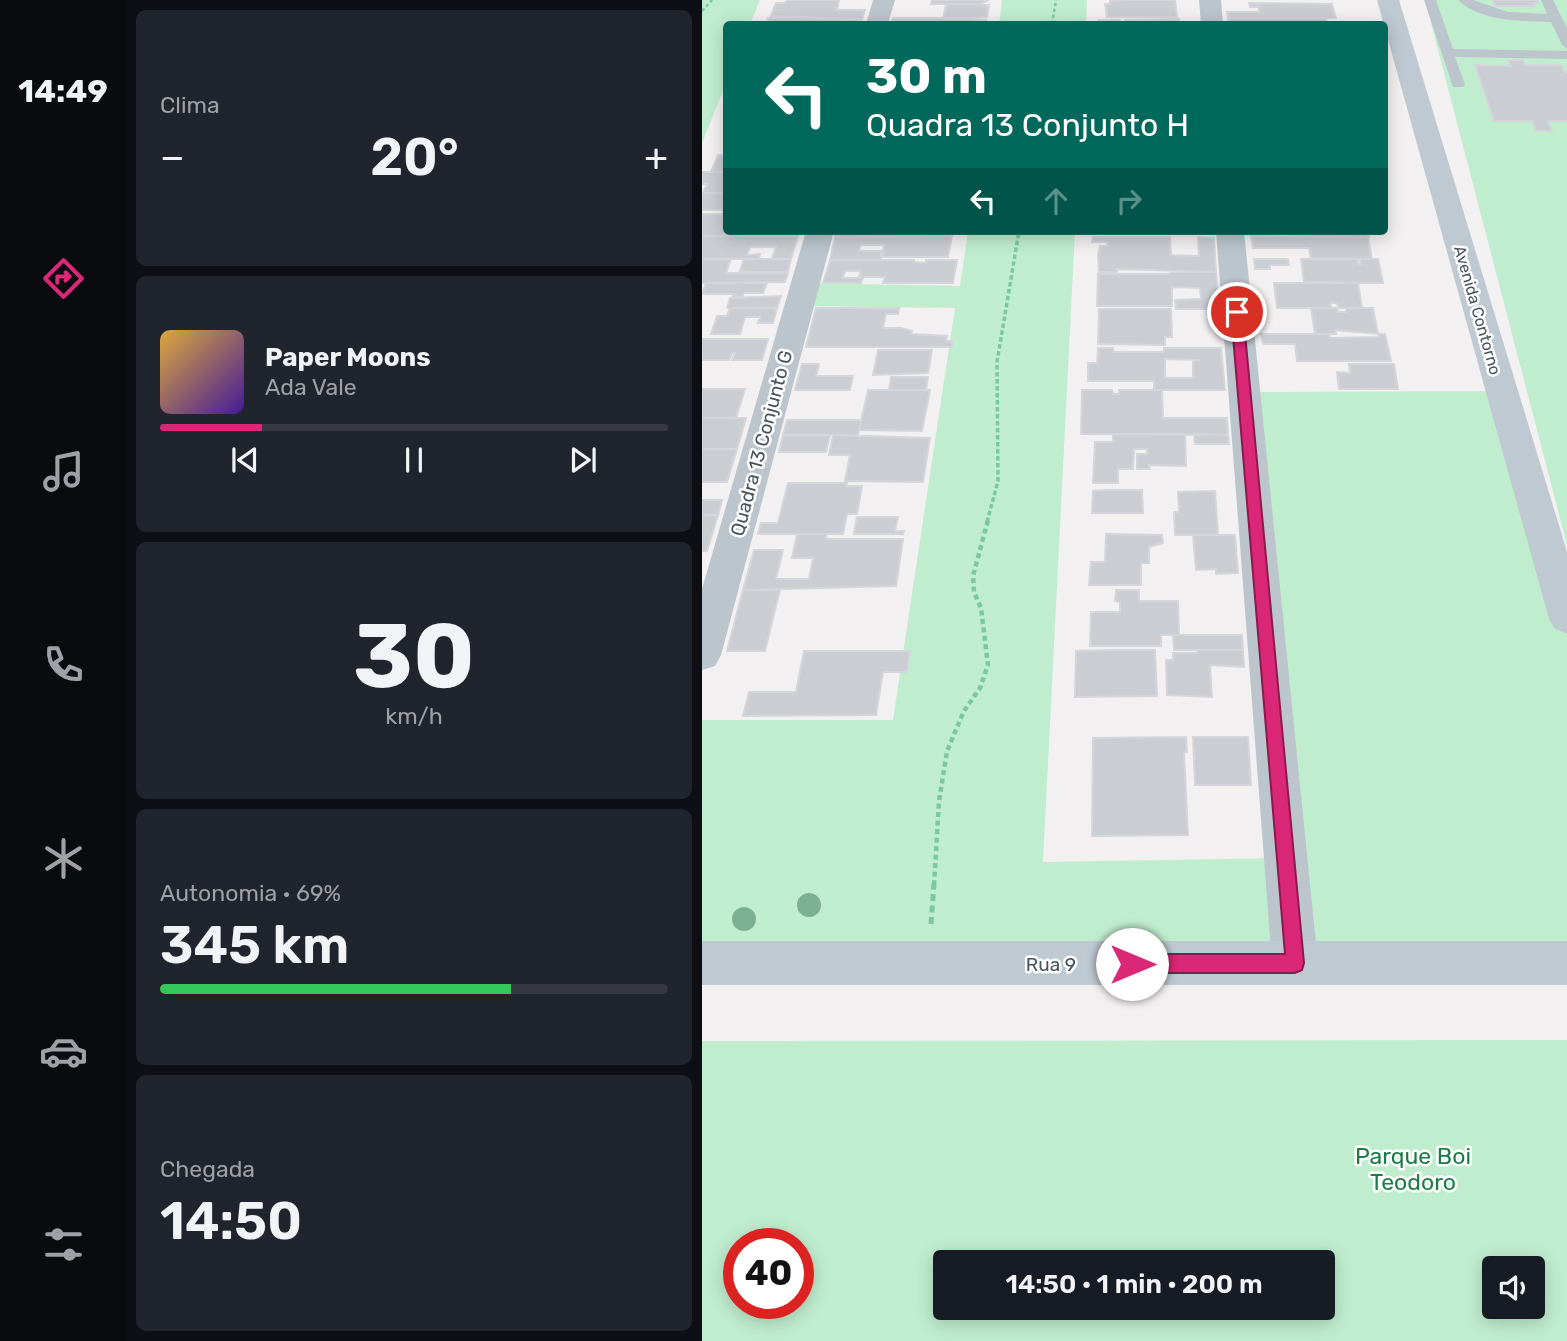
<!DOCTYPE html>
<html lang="pt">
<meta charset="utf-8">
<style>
body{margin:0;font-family:Rubik,sans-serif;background:#20242c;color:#f1f3f6;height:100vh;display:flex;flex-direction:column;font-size:26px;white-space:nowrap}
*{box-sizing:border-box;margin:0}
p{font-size:23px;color:#9ea1a6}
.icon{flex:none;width:38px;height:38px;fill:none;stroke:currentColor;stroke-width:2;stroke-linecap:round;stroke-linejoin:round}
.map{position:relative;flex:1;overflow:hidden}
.side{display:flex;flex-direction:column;gap:10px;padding:10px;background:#0d0f14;width:576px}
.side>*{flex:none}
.top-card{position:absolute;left:21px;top:21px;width:665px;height:214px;border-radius:7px;box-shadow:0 4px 18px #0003;background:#00695c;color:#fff;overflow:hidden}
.fabs{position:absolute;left:780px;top:1256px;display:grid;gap:14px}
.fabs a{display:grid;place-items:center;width:63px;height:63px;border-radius:7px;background:#171b24;box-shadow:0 4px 18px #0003;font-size:35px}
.speed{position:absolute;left:21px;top:1228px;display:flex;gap:14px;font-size:35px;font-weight:700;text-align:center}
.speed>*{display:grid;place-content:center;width:91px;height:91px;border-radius:50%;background:#171b24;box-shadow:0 4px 18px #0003;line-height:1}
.speed .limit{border:10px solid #d22;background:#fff;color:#111}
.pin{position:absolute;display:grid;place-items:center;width:60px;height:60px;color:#fff;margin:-30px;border:4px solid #fff;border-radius:50%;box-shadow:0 2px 7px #0007}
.me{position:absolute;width:77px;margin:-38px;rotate:90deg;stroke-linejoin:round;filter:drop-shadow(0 0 5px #0008)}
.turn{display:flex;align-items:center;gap:24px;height:147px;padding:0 28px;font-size:32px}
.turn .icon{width:91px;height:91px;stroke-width:2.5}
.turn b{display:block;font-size:49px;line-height:60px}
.lanes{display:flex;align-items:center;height:66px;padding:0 28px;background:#0003;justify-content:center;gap:35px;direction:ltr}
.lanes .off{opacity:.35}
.big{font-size:52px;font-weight:600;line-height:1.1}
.side .card{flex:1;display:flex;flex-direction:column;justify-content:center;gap:10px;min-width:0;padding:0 24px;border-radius:10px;background:#20242c}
.side .dial{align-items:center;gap:0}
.dial b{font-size:91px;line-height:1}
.song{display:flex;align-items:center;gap:21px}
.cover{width:84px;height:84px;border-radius:10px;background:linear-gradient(135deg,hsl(40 70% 55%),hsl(260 70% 35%))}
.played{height:7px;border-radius:4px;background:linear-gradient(90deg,#db2777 20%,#363941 20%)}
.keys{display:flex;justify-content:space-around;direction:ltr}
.heat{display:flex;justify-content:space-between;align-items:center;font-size:38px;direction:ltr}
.charge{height:10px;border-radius:5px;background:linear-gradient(90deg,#34c759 69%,#363941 0)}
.trip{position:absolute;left:231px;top:1250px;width:402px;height:70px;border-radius:7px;background:#171b24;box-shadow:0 4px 18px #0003;font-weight:600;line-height:70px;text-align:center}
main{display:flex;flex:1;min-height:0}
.menu{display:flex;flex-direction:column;width:126px;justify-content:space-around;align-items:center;background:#090b0e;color:#9ea1a6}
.menu .icon{width:49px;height:49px}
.menu .on{color:#db2777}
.menu b{font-size:32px;color:#f1f3f6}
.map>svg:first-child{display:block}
.green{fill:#c1edcf;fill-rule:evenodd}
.building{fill:#cacdd2;stroke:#d4d6db;stroke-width:2;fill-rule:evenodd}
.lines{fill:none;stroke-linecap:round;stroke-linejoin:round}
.path-far3{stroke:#7ac99e;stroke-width:2.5;stroke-dasharray:3.5 2.5;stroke-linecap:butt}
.path-far2{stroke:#7ac99e;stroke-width:3.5;stroke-dasharray:4.5 2.5;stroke-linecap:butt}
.path-far1{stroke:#7ac99e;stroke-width:4.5;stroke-dasharray:5 3.5;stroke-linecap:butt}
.path{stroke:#7ac99e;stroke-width:5;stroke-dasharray:7 4.5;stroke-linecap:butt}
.lane{fill:#bcc5cc;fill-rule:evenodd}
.street{fill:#bcc5cc;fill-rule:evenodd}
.secondary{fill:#bec9d2;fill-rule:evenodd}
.tree{fill:#7cb092}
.route{fill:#db2777;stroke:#8e194d;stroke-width:2}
.labels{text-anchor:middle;stroke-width:5;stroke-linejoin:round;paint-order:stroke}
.far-street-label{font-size:16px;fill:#48545c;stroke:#fff}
.street-label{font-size:19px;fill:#48545c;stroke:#fff}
.near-park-label{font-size:23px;fill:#1c7b46;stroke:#fff}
</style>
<main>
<nav class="menu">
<b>14:49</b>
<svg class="icon on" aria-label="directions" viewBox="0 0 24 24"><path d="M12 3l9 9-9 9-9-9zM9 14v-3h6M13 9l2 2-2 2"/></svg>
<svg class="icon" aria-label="music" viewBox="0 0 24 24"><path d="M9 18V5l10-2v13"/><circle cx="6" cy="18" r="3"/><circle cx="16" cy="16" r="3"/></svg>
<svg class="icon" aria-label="phone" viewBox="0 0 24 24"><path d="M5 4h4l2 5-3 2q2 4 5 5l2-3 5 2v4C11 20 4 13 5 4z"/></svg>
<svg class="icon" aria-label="climate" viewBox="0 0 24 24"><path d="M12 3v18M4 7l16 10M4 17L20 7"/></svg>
<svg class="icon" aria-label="car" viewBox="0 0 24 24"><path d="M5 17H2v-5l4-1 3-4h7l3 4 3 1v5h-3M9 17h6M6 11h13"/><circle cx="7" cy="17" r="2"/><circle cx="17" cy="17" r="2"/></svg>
<svg class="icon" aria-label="filters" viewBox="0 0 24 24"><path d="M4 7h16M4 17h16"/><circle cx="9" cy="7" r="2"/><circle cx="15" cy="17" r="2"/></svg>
</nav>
<section class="side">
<div class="card"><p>Clima</p>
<div class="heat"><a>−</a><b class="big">20°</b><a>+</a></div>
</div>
<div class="card">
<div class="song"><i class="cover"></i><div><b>Paper Moons</b><p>Ada Vale</p></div></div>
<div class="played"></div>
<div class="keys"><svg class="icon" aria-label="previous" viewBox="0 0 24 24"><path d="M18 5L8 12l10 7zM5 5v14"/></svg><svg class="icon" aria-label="pause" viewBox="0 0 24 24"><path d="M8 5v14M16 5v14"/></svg><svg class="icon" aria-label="next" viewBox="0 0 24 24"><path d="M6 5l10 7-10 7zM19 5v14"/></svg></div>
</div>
<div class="card dial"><b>30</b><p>km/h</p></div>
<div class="card"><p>Autonomia · 69%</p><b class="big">345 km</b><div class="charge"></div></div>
<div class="card"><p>Chegada</p><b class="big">14:50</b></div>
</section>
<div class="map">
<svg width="866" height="1341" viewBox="0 0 866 1341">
<rect width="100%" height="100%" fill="#f2f0f0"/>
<path class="green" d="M0,0H58L48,24H24V83L0,143Z
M300,0H385L384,24H297Z
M723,0H865V545Z
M266,231H373L341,862L584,858L542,392L799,391L865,619V963H0V720H191L253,308L97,306L103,283L258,286Z
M866,1040L865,1341H0V1041ZM37,1244H96V1304H37ZM243,1262H621V1307H243ZM793,1269H831V1307H793Z"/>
<path class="building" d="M85,0H137L135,10H163L160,19L69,16L74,3H83Z
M230,0H286L279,4H229Z
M425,0H473L475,17H405L403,4H408V1Z
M791,0H835L836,3H831L832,6H793Z
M547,3L630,4L634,18H526L525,12H557V7H548Z
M244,4L287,5L285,17L241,19Z
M66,18L121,19H160L158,24H64Z
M191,18H252L284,20V24H189Z
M526,18H624L625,24L540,22V24H527Z
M477,19V24H397V20H418V23H423V20Z
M806,60H821L823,65H859L862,72H866V121H846L850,131H834L830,121H792L773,65L809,66Z
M16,155H24V172H9Z
M0,172H24V193H1L5,184H0Z
M0,193H24V214H22L23,210H0Z
M0,214H24V231H54L53,236H0Z
M135,231H250V236L133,237Z
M586,231H665L667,237L587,236Z
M0,236H96L89,259H70L74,247H48L45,255L58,254L57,259H0Z
M250,236L246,257H180L182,245H159L157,251H180L178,260H128L133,237Z
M549,236L666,237L670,259H609L607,248H551Z
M391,237H468L469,255L493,256H497L496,237L512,238L514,272L415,269V272H397L396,254L398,246H405V242H390Z
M0,259H29L24,273H86L83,282L0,283Z
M42,259H89L86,272H54L38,271Z
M552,259H586L587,265H568V269H553Z
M599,259H655L657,265H659L658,259H676L681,283L602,282Z
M128,260H212V262L224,263V260H255L251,283H181L183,277H157L159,271H143L141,278H161L159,283H121Z
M468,272H514L517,309H474L473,300L499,299L498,288L470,287V306H395L396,274H468Z
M4,283H65L61,293H42L40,297L31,296L33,294H0Z
M572,283H656L660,308H636L635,303H628L629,308H575Z
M79,296L75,308H25L28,298Z
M28,308H75L71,323H56L58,317H43L38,334H9L15,316H25Z
M114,308H197L196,314H184L181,328H199L210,331L209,334L245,336L244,341H250V347H104Z
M609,308H635L636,312H644V308H671L676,334L633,330L634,334H613Z
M397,309H469L470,337H463V345L396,344Z
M559,334H627L628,338L677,337L676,334H683L689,361H595L593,344H561Z
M0,339H66L60,360H30L33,353H30L27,360H0Z
M396,348H411V352H462V348H519L523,390H452V381H386V363H395ZM463,359L499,360L491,361V378H463Z
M176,350H230L226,373L171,375Z
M100,364H117L114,376H151L148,390H93Z
M647,364H692L696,389H637L635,372L648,373Z
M189,377H226L224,390H187Z
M0,389H43L34,418H0Z
M166,390H228L220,431L157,430Z
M380,390H410L411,394H417V390H460L461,418H525L526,435L379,434Z
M0,418H44L35,449H0Z
M85,420H159L156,435H81Z
M411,434H483L484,466L447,465L448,469H435V454H445V449H432L431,469H416V483H391L393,442H411Z
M492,434L526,435L527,444H493Z
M81,435H128L124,452H77Z
M131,435L228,438L221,482L143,481L148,455H127Z
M0,449H35L25,482H0Z
M86,483H145L144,486H160L155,514H145L141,534H56L59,523H76Z
M404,490H440L441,513H390L391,491Z
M513,491L516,535H473L472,512H477L476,492Z
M0,500H20L16,515H0Z
M0,515H16L5,551H0Z
M155,517H196L193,531H202L201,534H152Z
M95,534H125L124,539H201L194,586L41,590L52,550H81L74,579H107L111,558H90Z
M404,534L460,535L461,543L447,547V563H439V585H387L389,562H403Z
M491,535H533L536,573L514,574V569L494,570Z
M41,590H78L63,651H25Z
M414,590H437V601H476L477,635H459V646H388L389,612H418V602L413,601Z
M471,635H540L541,650H472Z
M409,650H453L455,696L373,697L374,651Z
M495,650H541L542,667L508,665L510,697L465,695L464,660H471V653H495Z
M102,651H208L205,672H181L174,715L41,716L47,692H94Z
M484,737L485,752H482L486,835L390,836L391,738Z
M491,737H546L549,785H493Z"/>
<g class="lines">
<path class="path-far3" d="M0,11L10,0
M350,24L354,0"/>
<path class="path-far2" d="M285,522L296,481L295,362L317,231"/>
<path class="path-far1" d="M232,885L237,801L245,751L262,711L278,688L286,665L279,608L272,592L271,576L286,520"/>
<path class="path" d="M229,924L232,884"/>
<path class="lane" d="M722,0H734L751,49L866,51V59L753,57L763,84L761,87H751Z
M756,0H771L806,12L845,14L839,0H851L866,30V49L860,45L849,22C819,21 779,22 756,0Z"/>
<path class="street" d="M171,0H193L186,24H164Z
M497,0H519L521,24H499Z
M104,231H132L19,655L13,666L0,670V589Z
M514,231H542L616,963L609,979L593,985L577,979L570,963Z"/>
<path class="secondary" d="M675,0H697L866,555V634L853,629L847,619Z
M0,941H866V985H0Z"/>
</g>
<g class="tree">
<circle cx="107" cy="905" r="12"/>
<circle cx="42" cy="919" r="12"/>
</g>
<path class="route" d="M535,308L541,312L602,963L600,970L593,973H430L424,970L421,964L424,957L430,954H583L529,312Z"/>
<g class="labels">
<g class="far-street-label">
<text transform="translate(776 310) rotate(74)" y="6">Avenida Contorno</text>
</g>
<g class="street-label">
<text transform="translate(59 443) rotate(-75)" y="7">Quadra 13 Conjunto G</text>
<text x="349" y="971">Rua 9</text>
</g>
<g class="near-park-label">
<text x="711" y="1164">Parque Boi<tspan x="711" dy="26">Teodoro</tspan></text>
</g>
</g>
</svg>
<div class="fabs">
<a><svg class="icon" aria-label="sound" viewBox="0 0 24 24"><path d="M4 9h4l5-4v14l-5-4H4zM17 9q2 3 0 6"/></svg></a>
</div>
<div class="speed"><div class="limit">40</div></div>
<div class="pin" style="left:535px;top:312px;background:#d93025"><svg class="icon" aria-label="arrive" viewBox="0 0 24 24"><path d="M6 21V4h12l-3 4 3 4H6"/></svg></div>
<svg class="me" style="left:430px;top:964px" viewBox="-20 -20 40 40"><circle r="19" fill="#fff"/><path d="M0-13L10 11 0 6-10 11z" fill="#db2777"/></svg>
<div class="trip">14:50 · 1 min · 200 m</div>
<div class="top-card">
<div class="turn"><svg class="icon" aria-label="left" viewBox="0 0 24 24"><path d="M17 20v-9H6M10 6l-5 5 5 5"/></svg><div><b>30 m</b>Quadra 13 Conjunto H</div></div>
<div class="lanes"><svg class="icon" aria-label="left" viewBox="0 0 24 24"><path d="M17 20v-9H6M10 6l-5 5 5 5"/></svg><svg class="icon off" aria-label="ahead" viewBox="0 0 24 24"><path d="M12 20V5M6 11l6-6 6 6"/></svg><svg class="icon off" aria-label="right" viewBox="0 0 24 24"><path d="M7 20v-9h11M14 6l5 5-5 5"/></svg></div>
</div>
</div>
</main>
